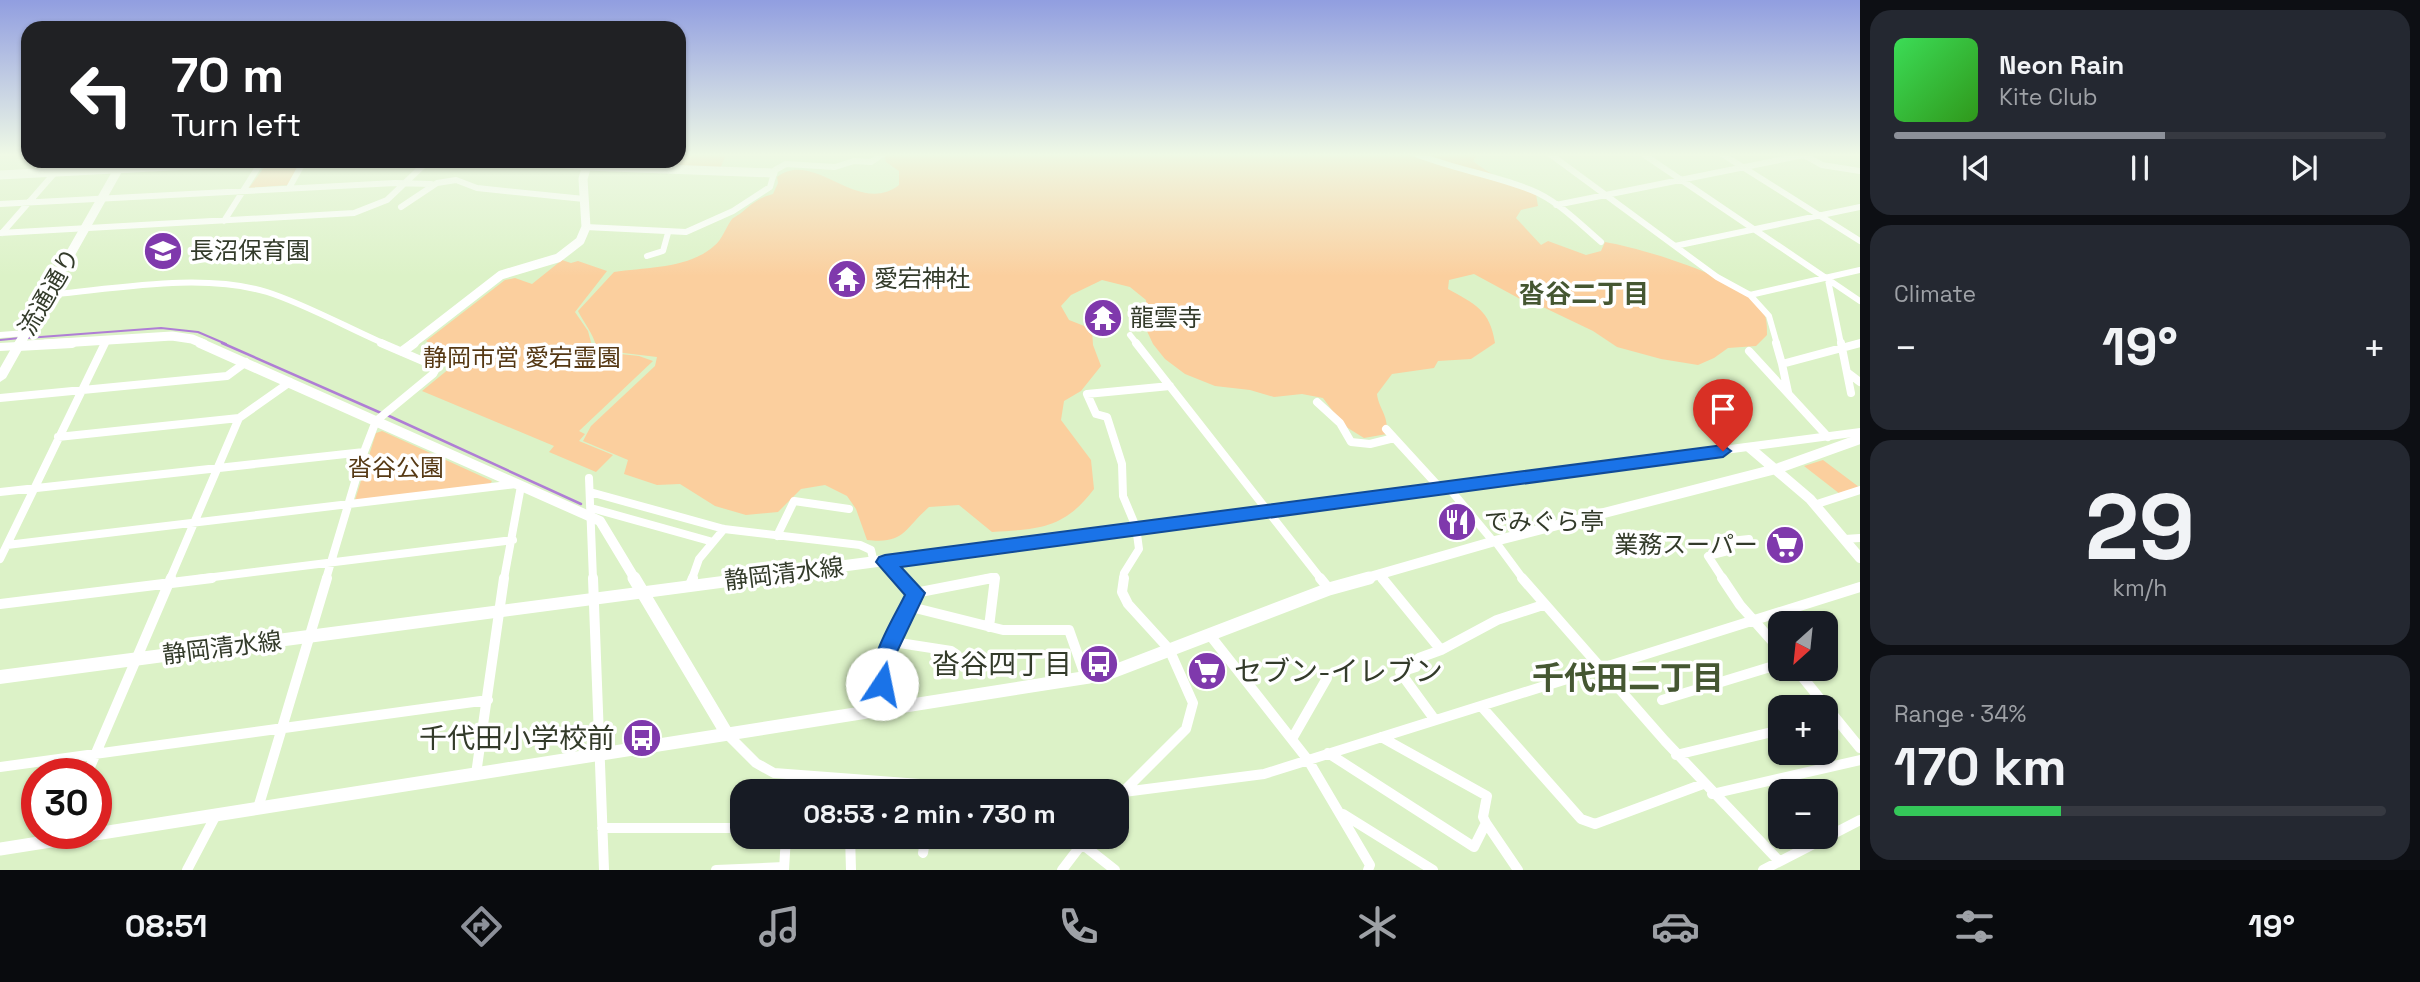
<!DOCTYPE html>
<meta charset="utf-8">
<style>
body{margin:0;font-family:"Space Grotesk","Noto Sans JP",sans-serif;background:#242831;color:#f1f3f6;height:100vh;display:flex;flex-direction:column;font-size:26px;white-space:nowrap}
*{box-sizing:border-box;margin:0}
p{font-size:23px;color:#9ea1a6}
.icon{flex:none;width:38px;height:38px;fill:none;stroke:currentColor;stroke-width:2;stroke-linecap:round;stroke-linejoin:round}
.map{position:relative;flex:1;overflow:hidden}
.details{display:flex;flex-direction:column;gap:10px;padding:10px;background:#0d0f14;width:560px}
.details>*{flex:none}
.banner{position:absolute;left:21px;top:21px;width:665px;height:147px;border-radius:21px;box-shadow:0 2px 5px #0004;background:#202124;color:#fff;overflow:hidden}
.needle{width:46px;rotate:207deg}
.buttons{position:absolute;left:1768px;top:611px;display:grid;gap:14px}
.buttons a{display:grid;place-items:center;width:70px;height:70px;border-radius:14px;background:#171b24;box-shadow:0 2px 5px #0004;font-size:35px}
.speed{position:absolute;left:21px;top:758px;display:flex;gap:14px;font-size:35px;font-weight:700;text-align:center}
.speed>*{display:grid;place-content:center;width:91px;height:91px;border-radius:50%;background:#171b24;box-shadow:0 2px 5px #0004;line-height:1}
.speed .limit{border:10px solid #d22;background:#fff;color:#111}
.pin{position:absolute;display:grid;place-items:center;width:60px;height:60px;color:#fff;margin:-72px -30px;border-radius:50% 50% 50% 0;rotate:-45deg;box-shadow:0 0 7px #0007}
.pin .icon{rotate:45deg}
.me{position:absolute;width:77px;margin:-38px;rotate:11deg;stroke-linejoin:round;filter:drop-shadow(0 0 5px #0008)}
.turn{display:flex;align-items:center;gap:24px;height:147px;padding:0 35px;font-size:32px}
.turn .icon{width:91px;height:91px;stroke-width:2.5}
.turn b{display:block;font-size:49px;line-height:60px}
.big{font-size:52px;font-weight:800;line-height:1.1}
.details .widget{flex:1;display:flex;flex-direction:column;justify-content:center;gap:10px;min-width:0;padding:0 24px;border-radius:21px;background:#242831}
.details .dial{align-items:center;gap:0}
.dial b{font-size:91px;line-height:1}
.song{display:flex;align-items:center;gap:21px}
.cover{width:84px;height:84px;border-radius:10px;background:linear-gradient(135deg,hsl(130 70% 55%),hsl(110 70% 35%))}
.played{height:7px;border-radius:4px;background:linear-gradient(90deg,#8c9099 55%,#363941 55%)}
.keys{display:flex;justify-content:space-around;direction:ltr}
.heat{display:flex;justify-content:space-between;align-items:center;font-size:38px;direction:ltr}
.charge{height:10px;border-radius:5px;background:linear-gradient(90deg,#34c759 34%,#363941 0)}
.trip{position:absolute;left:730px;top:779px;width:399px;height:70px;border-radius:21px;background:#171b24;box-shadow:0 2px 5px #0004;font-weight:800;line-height:70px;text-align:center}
.tabs{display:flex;height:112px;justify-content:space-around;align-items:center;background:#090b0e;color:#9ea1a6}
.tabs .icon{width:49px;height:49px}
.tabs .selected{color:#8c9099}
.tabs b{font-size:32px;color:#f1f3f6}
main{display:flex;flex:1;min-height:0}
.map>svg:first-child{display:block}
.green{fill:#fbcf9e}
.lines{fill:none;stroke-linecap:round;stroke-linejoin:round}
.stream-far1{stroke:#af7ed5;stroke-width:2}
.stream{stroke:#af7ed5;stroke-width:2.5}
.minor-far2{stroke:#fff;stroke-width:6}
.minor-far1{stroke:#fff;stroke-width:8}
.minor{stroke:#fff;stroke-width:10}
.tertiary-far2{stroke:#fff;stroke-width:9}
.tertiary-far1{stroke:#fff;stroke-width:10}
.tertiary{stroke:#fff;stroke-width:13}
.primary{fill:#fff;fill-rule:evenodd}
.route{fill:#1a73e8;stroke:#114b97;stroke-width:2}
.labels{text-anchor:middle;stroke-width:7;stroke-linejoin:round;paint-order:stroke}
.poi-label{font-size:24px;fill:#333b2a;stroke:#fff;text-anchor:start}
.street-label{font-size:24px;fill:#333b2a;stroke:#fff}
.park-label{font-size:24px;fill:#563914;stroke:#fff}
.neighbourhood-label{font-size:26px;font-weight:bold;fill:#455732;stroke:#fff}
.near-poi-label{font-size:28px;fill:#333b2a;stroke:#fff;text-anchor:end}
.near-neighbourhood-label{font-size:32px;font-weight:bold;fill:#455732;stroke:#fff}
</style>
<main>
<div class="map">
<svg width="1860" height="870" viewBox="0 0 1860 870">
<rect width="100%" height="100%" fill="#dcf2c7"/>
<path class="green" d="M679,154H726L720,169L591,163L679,161Z
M884,154H1478L1473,161C1493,177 1513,185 1536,194L1538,206L1521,210L1516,218L1541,245L1548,241L1586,255L1601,251L1605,242C1641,248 1748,279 1764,313C1767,320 1767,327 1767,335L1756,346L1728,348L1714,358L1698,365L1661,359L1617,347L1593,331L1545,308L1522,300L1474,274L1449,280L1448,289C1475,304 1490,310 1495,343L1471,359L1438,361L1434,368L1392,374L1377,394C1379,410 1388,413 1387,434L1364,438L1343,425L1323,398L1302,394L1274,397L1250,390L1215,386L1185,374L1165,359L1153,344L1146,329V300L1130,287L1102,280L1071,295L1061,306L1069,320L1092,329L1093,345L1101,366L1081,391L1064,401L1061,420L1091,460L1094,489C1064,529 1039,529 992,532L959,505L929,507C903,530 905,544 867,540L856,509L847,496L825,485L801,489L778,512L746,515L715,506L680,484L657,485L624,474L628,460L583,441L591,426L655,366L657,357L607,351L596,346C593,333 584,323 578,311L614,272C647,267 688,269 714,246C722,240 726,227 732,219C733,218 740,214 741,213C752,204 758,198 773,194L778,183L777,177C814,148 858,217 899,185V171L886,162Z
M268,162H302L288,185L249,188Z
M562,260L571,263L578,261L607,271L575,312L588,331L592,346L601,352L639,356L653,361L579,431L585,434L579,441L613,455L596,472L549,452L554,446L422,391L450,368L453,356L426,341L505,280L515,278L532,284Z
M382,431L492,481L490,484L355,500L376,433Z
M1823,460L1859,487L1840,494L1804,466Z"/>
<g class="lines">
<path class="stream-far1" d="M27,338L161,328L198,332L226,344
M0,340L20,338"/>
<path class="stream" d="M222,343L381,413
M387,415L581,504"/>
<path class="minor-far2" d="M1416,154C1453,169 1494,175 1531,190C1557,200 1580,224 1601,242
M1550,154L1717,277L1750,295L1769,316L1777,344
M1643,154L1860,301
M1722,154L1860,241
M1802,154L1822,165L1860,171
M289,188L304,161
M0,204L395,183L431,184
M1556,205L1804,155
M401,207L437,183L456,180L477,188L584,199
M224,221L262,161
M586,227L686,232L733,211L770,187L775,170L786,164L835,167L854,161L871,162L883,154
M0,233L354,213L387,200L428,161
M2,233L65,161
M1675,246L1860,207
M647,256L663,251L668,233
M1828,280L1841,344
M47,295C114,289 201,272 267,292C305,304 348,328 385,344
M1750,295L1860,270
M0,335L26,333
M1130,335L1137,344
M104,344L106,340
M1855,344L1860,343"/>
<path class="minor-far1" d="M1136,343L1321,579
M1776,343L1782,364
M1841,343L1851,393
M0,347L18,346
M1749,351L1828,437
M1848,373L1860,382
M1788,392L1782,364L1860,343
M0,398L227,376L246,362
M1317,402L1340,423L1351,442L1370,444L1394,438
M1386,429L1440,488
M58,437L239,418
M589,478L593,579
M1448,487L1493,541
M0,492L364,452
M590,492L724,529L860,545L871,550L874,563
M1817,504L1860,490
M591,508L713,542
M777,536L794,501L849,509
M1845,539L1860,538
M1495,541L1523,579
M7,545L516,484
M0,559L105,343
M885,562L902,579
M1379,574L1383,579
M170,579L239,418L290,382
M198,579L513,540
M326,579L364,452L376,421L433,374L437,367L381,343
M504,579L521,486
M692,579L699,559L724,529
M984,579L995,577V579
M1123,579L1124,573L1139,549L1136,527L1123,496L1122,464L1107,417L1096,414L1087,394L1170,386
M1723,579L1708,556L1728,551L1721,542L1749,539"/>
<path class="minor" d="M593,578L604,870
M1320,578L1329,589
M1382,578L1441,650
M1522,578L1665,741L1778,860
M1722,578L1740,605L1780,650
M690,585L693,578
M915,593L992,578
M0,604L212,578
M911,607L1003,630H1069L1086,678
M989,627L995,578
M1209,634L1308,760L1370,865L1368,870
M893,642L951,651L957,655
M1795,668L1860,748
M1662,700L1780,664
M1481,706L1581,819L1595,824L1703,784
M880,711L884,658L915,593L900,578
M1435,720L1400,672L1416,667L1419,658L1441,650L1497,620L1543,605
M727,734L756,763L774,773L1013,791
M1381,737L1487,796L1483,817L1486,823
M1292,739L1327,678
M1328,753L1474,847L1486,823L1518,870
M1676,755L1780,730
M0,767L488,700
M87,774L171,578
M476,774L504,578
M1116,793L1264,774L1860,587
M1712,794L1860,760
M1116,799L1186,729L1193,703L1169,649L1128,604L1122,592L1124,578
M258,808L327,578
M1343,814L1433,870
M602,828H742
M850,836L851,870
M1082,844L1115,870
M923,853L926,836
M187,870L216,815
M716,870L784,867
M784,870L786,836
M1062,870L1088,836
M1763,870L1860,820"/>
<path class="tertiary-far2" d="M536,161L586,166L773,173
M0,175L265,161
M45,344L172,336L192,339L204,344
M412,344L501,275L558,258L580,241L586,227L583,179L588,161"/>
<path class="tertiary-far1" d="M200,343L600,521L635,579
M18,346L72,343
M403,351L414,343
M1750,448L1810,499L1860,558
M1363,579L1495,541L1779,468L1860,439"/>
<path class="tertiary" d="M634,578L727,734
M0,849L1089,677L1112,672L1329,589L1369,578"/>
<path class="primary" d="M118,161H128L6,378L0,382V368Z
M1860,428V436L0,684V670Z"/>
</g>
<linearGradient id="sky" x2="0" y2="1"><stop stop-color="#919ee0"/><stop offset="0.56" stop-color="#eff9e6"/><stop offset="1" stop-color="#eff9e6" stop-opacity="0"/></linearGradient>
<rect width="1860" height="276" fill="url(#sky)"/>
<path class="route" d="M1723,445L1731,451L1723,457L901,567L925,593L894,658L889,690L882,693L875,690C863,665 894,618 905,595L876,562L879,557L885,555Z"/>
<defs>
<g id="school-disc" transform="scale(2.0125)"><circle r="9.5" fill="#7f39ac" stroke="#fff"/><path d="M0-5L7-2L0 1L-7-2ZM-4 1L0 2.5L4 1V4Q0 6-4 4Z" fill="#fff"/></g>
<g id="temple-disc" transform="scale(2.0125)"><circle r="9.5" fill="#7f39ac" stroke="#fff"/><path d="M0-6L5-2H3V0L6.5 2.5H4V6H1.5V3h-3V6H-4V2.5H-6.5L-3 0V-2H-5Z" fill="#fff"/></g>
<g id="restaurant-disc" transform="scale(2.0125)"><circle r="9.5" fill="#7f39ac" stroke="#fff"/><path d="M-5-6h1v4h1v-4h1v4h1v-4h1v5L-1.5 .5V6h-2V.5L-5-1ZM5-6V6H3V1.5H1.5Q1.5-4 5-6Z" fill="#fff"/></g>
<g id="supermarket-disc" transform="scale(2.0125)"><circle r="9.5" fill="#7f39ac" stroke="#fff"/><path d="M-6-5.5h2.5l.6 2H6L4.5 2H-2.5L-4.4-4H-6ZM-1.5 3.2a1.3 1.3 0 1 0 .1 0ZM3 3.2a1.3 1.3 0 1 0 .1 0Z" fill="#fff"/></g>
<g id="bus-disc" transform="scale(2.0125)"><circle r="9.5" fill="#7f39ac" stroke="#fff"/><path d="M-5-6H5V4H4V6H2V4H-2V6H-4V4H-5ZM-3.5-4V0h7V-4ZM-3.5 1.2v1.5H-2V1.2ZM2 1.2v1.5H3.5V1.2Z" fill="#fff"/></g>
</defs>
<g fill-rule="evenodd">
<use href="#school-disc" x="163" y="251"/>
<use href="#temple-disc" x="847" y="279"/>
<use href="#temple-disc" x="1103" y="318"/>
<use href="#restaurant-disc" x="1457" y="522"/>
<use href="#supermarket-disc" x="1785" y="545"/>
<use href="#bus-disc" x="1099" y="664"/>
<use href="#supermarket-disc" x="1207" y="671"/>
<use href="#bus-disc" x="642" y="738"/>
</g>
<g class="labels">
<g class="poi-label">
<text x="190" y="259">長沼保育園</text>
<text x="874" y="287">愛宕神社</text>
<text x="1130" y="326">龍雲寺</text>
<text x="1484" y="530">でみぐら亭</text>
<text x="1758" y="553" text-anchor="end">業務スーパー</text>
</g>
<g class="street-label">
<text transform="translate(49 292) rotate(-60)" y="8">流通通り</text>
<text transform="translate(784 574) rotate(-7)" y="8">静岡清水線</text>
<text transform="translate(222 648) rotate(-7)" y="8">静岡清水線</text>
</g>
<g class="park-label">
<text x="522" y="366">静岡市営 愛宕霊園</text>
<text x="396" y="476">沓谷公園</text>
</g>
<g class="neighbourhood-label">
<text x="1584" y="303">沓谷二丁目</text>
</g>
<g class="near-poi-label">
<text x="1072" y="674">沓谷四丁目</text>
<text x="1234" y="681" text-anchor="start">セブン-イレブン</text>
<text x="615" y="748">千代田小学校前</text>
</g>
<g class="near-neighbourhood-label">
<text x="1628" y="689">千代田二丁目</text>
</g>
</g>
</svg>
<div class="buttons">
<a><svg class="needle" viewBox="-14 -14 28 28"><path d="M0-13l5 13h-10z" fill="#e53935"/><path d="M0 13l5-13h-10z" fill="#9ea1a6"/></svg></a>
<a>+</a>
<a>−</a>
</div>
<div class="speed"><div class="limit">30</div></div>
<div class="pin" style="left:1723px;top:451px;background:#d93025"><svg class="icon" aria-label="arrive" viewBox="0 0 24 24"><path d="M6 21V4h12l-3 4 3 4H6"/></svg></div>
<svg class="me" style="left:882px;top:684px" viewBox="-20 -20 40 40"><circle r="19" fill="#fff"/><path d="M0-13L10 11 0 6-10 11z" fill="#1a73e8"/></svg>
<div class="trip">08:53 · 2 min · 730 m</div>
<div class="banner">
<div class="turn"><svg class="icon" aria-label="left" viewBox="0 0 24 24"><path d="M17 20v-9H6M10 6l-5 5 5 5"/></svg><div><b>70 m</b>Turn left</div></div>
</div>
</div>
<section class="details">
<div class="widget">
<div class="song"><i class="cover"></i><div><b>Neon Rain</b><p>Kite Club</p></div></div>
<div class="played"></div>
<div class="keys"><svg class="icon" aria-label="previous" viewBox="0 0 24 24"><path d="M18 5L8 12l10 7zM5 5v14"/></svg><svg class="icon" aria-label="pause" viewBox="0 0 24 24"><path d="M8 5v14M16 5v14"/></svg><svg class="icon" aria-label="next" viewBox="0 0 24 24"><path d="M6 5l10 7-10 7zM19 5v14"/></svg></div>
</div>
<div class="widget"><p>Climate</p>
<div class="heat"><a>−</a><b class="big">19°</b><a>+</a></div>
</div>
<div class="widget dial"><b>29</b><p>km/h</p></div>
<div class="widget"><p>Range · 34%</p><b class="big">170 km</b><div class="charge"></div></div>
</section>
</main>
<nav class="tabs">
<b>08:51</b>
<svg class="icon selected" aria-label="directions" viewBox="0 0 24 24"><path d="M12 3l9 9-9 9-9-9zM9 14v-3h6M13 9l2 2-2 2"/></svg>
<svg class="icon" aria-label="music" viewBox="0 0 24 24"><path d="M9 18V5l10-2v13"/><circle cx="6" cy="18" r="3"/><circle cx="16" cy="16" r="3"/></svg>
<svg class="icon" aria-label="phone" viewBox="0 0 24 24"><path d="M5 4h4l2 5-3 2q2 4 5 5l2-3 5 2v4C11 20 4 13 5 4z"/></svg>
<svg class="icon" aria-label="climate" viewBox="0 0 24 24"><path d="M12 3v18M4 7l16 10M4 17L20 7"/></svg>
<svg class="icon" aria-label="car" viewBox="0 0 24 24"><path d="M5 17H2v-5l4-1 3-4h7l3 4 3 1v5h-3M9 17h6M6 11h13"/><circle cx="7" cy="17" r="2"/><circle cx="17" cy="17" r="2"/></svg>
<svg class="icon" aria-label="filters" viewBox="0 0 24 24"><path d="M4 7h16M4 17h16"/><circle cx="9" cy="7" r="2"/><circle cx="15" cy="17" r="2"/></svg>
<b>19°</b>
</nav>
